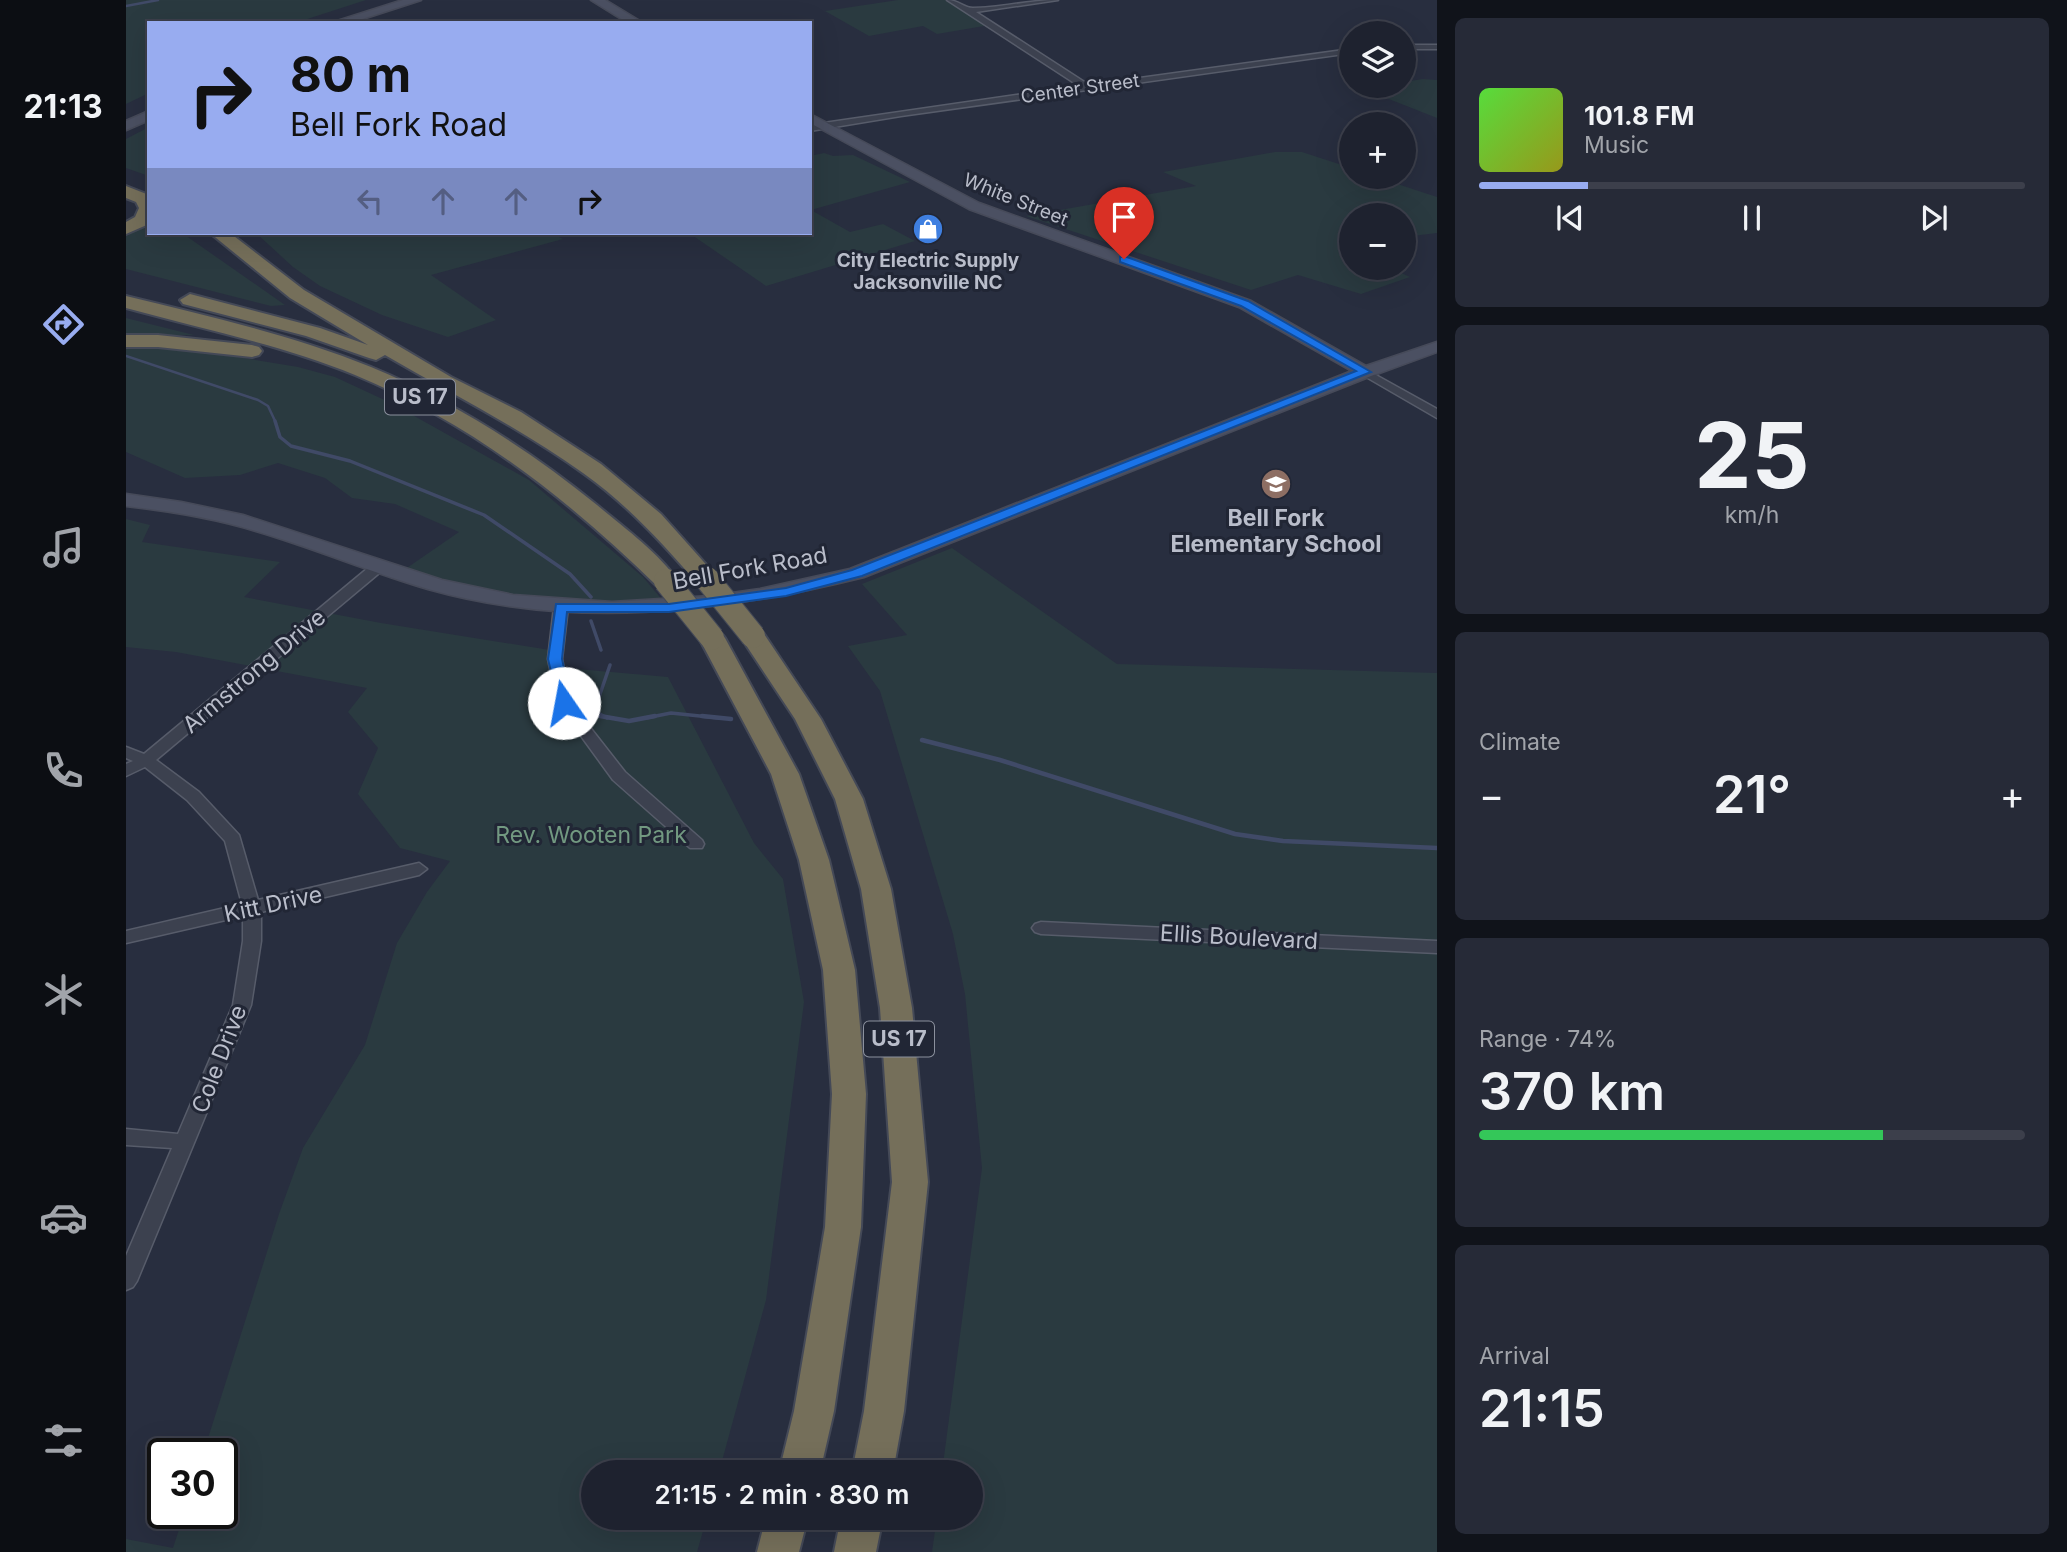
<!DOCTYPE html>
<meta charset="utf-8">
<style>
body{margin:0;font-family:Inter,sans-serif;background:#262a37;color:#f1f3f6;height:100vh;display:flex;flex-direction:column;font-size:26px;white-space:nowrap}
*{box-sizing:border-box;margin:0}
p{font-size:23px;color:#a1a4aa}
.icon{flex:none;width:38px;height:38px;fill:none;stroke:currentColor;stroke-width:2;stroke-linecap:round;stroke-linejoin:round}
.map{position:relative;flex:1;overflow:hidden}
.details{display:flex;flex-direction:column;gap:18px;padding:18px;background:#10131a;width:630px}
.details>*{flex:none}
.guide{position:absolute;left:21px;top:21px;width:665px;height:214px;border-radius:0px;box-shadow:0 7px 28px #0002,0 0 0 2px #3c3f4b;background:#98acf0;color:#111;overflow:hidden}
.fabs{position:absolute;left:1213px;top:21px;display:grid;gap:14px}
.fabs a{display:grid;place-items:center;width:77px;height:77px;border-radius:50%;background:#1e222f;box-shadow:0 7px 28px #0002,0 0 0 2px #3c3f4b;font-size:35px}
.speed{position:absolute;left:21px;top:1438px;display:flex;gap:14px;font-size:35px;font-weight:700;text-align:center}
.speed>*{display:grid;place-content:center;width:91px;height:91px;border-radius:50%;background:#1e222f;box-shadow:0 7px 28px #0002,0 0 0 2px #3c3f4b;line-height:1}
.speed .limit{border:4px solid #111;border-radius:10px;background:#fff;color:#111}
.pin{position:absolute;display:grid;place-items:center;width:60px;height:60px;color:#fff;margin:-72px -30px;border-radius:50% 50% 50% 0;rotate:-45deg;box-shadow:0 0 7px #0007}
.pin .icon{rotate:45deg}
.me{position:absolute;width:77px;margin:-38px;rotate:348deg;stroke-linejoin:round;filter:drop-shadow(0 0 5px #0008)}
.turn{display:flex;align-items:center;gap:24px;height:147px;padding:0 28px;font-size:32px}
.turn .icon{width:91px;height:91px;stroke-width:2.5}
.turn b{display:block;font-size:49px;line-height:60px}
.lanes{display:flex;align-items:center;height:66px;padding:0 28px;background:#0003;justify-content:center;gap:35px;direction:ltr}
.lanes .off{opacity:.35}
.big{font-size:52px;font-weight:600;line-height:1.1}
.details .card{flex:1;display:flex;flex-direction:column;justify-content:center;gap:10px;min-width:0;padding:0 24px;border-radius:10px;background:#262a37}
.details .dial{align-items:center;gap:0}
.dial b{font-size:91px;line-height:1}
.song{display:flex;align-items:center;gap:21px}
.cover{width:84px;height:84px;border-radius:10px;background:linear-gradient(135deg,hsl(110 70% 55%),hsl(60 70% 35%))}
.played{height:7px;border-radius:4px;background:linear-gradient(90deg,#98acf0 20%,#3c3f4b 20%)}
.keys{display:flex;justify-content:space-around;direction:ltr}
.heat{display:flex;justify-content:space-between;align-items:center;font-size:38px;direction:ltr}
.charge{height:10px;border-radius:5px;background:linear-gradient(90deg,#34c759 74%,#3c3f4b 0)}
.trip{position:absolute;left:455px;top:1460px;width:402px;height:70px;border-radius:35px;background:#1e222f;box-shadow:0 7px 28px #0002,0 0 0 2px #3c3f4b;font-weight:600;line-height:70px;text-align:center}
main{display:flex;flex:1;min-height:0}
.tabs{display:flex;flex-direction:column;width:126px;justify-content:space-around;align-items:center;background:#0c0e13;color:#a1a4aa}
.tabs .icon{width:49px;height:49px}
.tabs .selected{color:#98acf0}
.tabs b{font-size:32px;color:#f1f3f6}
.map>svg:first-child{display:block}
.green{fill:#2a3a40}
.lines{fill:none;stroke-linecap:round;stroke-linejoin:round}
.stream-far2{stroke:#404a67;stroke-width:2.5}
.stream-far1{stroke:#404a67;stroke-width:3.5}
.stream{stroke:#404a67;stroke-width:4.5}
.street-casing{stroke:#575c6a;stroke-width:3}
.secondary-casing{stroke:#464a59;stroke-width:3}
.highway-casing{stroke:#444957;stroke-width:4}
.street{fill:#3c414f;fill-rule:evenodd}
.secondary{fill:#4b5062;fill-rule:evenodd}
.highway{fill:#756f5a;fill-rule:evenodd}
.highway-bridge-casing{stroke:#444957;stroke-width:26;stroke-linecap:butt}
.highway-bridge{stroke:#756f5a;stroke-width:24}
.route{fill:#1a73e8;stroke:#114b97;stroke-width:2}
.labels{text-anchor:middle;stroke-width:6;stroke-linejoin:round;paint-order:stroke}
.far-street-label{font-size:19px;fill:#b9bdca;stroke:#212635}
.far-poi-label{font-size:19px;font-weight:bold;fill:#b9bdca;stroke:#212635}
.shield{fill:#212635;stroke:#8b909d;stroke-width:2}
.shield-label{font-size:21px;font-weight:bold;fill:#b9bdca}
.poi-label{font-size:23px;font-weight:bold;fill:#b9bdca;stroke:#212635}
.street-label{font-size:23px;fill:#b9bdca;stroke:#212635}
.park-label{font-size:23px;fill:#729981;stroke:#212635}
</style>
<main>
<nav class="tabs">
<b>21:13</b>
<svg class="icon selected" aria-label="directions" viewBox="0 0 24 24"><path d="M12 3l9 9-9 9-9-9zM9 14v-3h6M13 9l2 2-2 2"/></svg>
<svg class="icon" aria-label="music" viewBox="0 0 24 24"><path d="M9 18V5l10-2v13"/><circle cx="6" cy="18" r="3"/><circle cx="16" cy="16" r="3"/></svg>
<svg class="icon" aria-label="phone" viewBox="0 0 24 24"><path d="M5 4h4l2 5-3 2q2 4 5 5l2-3 5 2v4C11 20 4 13 5 4z"/></svg>
<svg class="icon" aria-label="climate" viewBox="0 0 24 24"><path d="M12 3v18M4 7l16 10M4 17L20 7"/></svg>
<svg class="icon" aria-label="car" viewBox="0 0 24 24"><path d="M5 17H2v-5l4-1 3-4h7l3 4 3 1v5h-3M9 17h6M6 11h13"/><circle cx="7" cy="17" r="2"/><circle cx="17" cy="17" r="2"/></svg>
<svg class="icon" aria-label="filters" viewBox="0 0 24 24"><path d="M4 7h16M4 17h16"/><circle cx="9" cy="7" r="2"/><circle cx="15" cy="17" r="2"/></svg>
</nav>
<div class="map">
<svg width="1311" height="1552" viewBox="0 0 1311 1552">
<rect width="100%" height="100%" fill="#282e3f"/>
<path class="green" d="M0,0H240L169,23H23V93L0,104Z
M772,0H824L864,25L811,34L797,26L743,36L699,11Z
M1297,79L1311,80V118L1235,88L1278,86V82Z
M23,127V176L0,168V139Z
M1149,152H1176L1225,168V177H1250L1311,197V233L1278,237V215H1225V268H1264L1284,277L1235,294L1172,275L1125,290L900,216L1070,186L1037,172Z
M698,153L707,156L727,155L784,182L685,210L724,232L757,224L789,241L640,286L563,233H684V156Z
M23,224V233H56L159,305L145,306L0,269V236Z
M130,233H425L437,239L305,275L370,320L322,337L256,315L194,286L167,267Z
M0,318L68,335H0Z
M0,348L63,349L172,367L209,377L265,403L403,480L517,577L543,608L435,607L275,572L333,532L269,504L226,498L199,478L152,463L114,475L59,478L0,452Z
M0,519L24,525L16,542L154,562L118,597L255,623L430,651L428,667L542,677L628,843L657,879L678,1002L640,1300L593,1472H467V1517H581L571,1552H0V1539L47,1548L58,1514H96V1454H77L153,1214L177,1148L239,1045L271,943L301,892L324,861L274,848L232,794L252,748L222,712L241,688L50,652L0,647Z
M826,548L991,664L1311,673V1552H806L811,1517H845V1472H816L856,1168L839,994L827,934L754,691L722,646L781,635L736,584Z"/>
<g class="lines">
<path class="stream-far2" d="M0,6L32,0
M0,356L132,400L142,406L150,423"/>
<path class="stream-far1" d="M149,421L154,437L165,446L224,461L358,515L444,574L465,597
M465,621L475,650
M481,718L472,713L473,697L484,665
M520,718L545,713L593,718"/>
<path class="stream" d="M474,716L503,721L529,716
M576,716L605,719
M796,740L874,760L1109,834L1157,841L1311,848"/>
<g class="street-casing">
<path id="street" d="M821,0C832,0 838,8 847,8C875,8 903,0 932,0L850,12L963,85L1225,49V53L775,116L684,131V125L953,86Z
M1278,45H1311V49H1278Z
M1239,369L1311,409V418L1235,374V370Z
M253,562L258,563L260,566L258,569L30,760L73,792L113,835L132,900L293,863L301,869L293,875L135,912V941L125,1005L11,1281L7,1287L0,1290V1256L46,1148L0,1145V1129L52,1134L107,1005L117,941V916L0,943V931L116,904L99,841L61,800L19,767L0,776V764L7,761L0,758V747L18,754L248,563Z
M435,603L442,607L436,659L445,703L499,772L576,840L578,844L576,848H564L487,780L431,703L422,659L428,607Z
M915,922L1311,941V953L915,934L909,932L906,928L909,924Z"/>
</g>
<g class="secondary-casing">
<path id="secondary" d="M277,0H295L224,23H205Z
M465,0H479L517,23H502Z
M23,111V120L0,130V121Z
M684,114L853,203L1125,301L1240,366L1311,342V352L1245,376L738,577C594,613 447,630 302,589C244,572 188,548 130,531C88,518 44,511 0,506V494L55,502L117,515L316,580L387,595L486,602L585,596L634,589L724,569L1226,371L1113,307L843,209L684,123Z"/>
</g>
<g class="highway-casing">
<path id="highway" d="M0,186L23,195V224L0,234V222L9,217L13,208L10,202L0,198Z
M84,233H104L178,290L325,377L395,412L475,464L535,514L593,579L590,584L581,586L572,584C537,544 501,504 457,473C394,428 326,394 259,355L250,360L243,358L180,336L57,304L54,300L64,294L194,328L242,345L164,298Z
M0,296C81,316 167,335 245,367C327,401 402,449 471,505C496,526 534,554 552,581L549,586L540,588L531,586C442,499 345,423 229,375C156,345 76,329 0,308Z
M0,335H32L126,345L133,347L136,351L133,355L126,357L32,347H0Z
M627,628L636,631L695,719L737,799L765,889L786,1008L802,1182L778,1411L767,1472H726L738,1411L766,1182L754,1008L735,889L709,799L669,719L614,636L618,631Z
M586,630L595,633L599,638L673,774L703,860L729,970L740,1094L735,1227L708,1411L694,1472H653L668,1411L699,1227L706,1094L697,970L673,860L645,774L573,638L577,633Z
M640,1517H682L673,1552H631Z
M715,1517H757L750,1552H708Z"/>
</g>
<use href="#street" class="street"/>
<use href="#secondary" class="secondary"/>
<use href="#highway" class="highway"/>
<g class="highway-bridge-casing">
<path id="highway-bridge" d="M581,579L627,636
M540,581L586,638"/>
</g>
<use href="#highway-bridge" class="highway-bridge"/>
</g>
<path class="route" d="M994,257H1001L1122,301L1245,372L736,576L660,596L543,612H441L436,659L446,703L438,708L433,706L422,659L430,604H543L660,588L726,570L1230,371L1115,306L994,262Z"/>
<defs>
<g id="shop-disc" transform="scale(1.575)"><circle r="9.5" fill="#3f7fe0" stroke="#212635"/><path d="M-5-2.5h2.3a2.7 3.5 0 0 1 5.4 0H5L5.5 6h-11ZM-1.5-2.5h3a1.5 2.3 0 0 0-3 0Z" fill="#fff"/></g>
<g id="school-disc" transform="scale(1.575)"><circle r="9.5" fill="#8d6e63" stroke="#212635"/><path d="M0-5L7-2L0 1L-7-2ZM-4 1L0 2.5L4 1V4Q0 6-4 4Z" fill="#fff"/></g>
</defs>
<g fill-rule="evenodd">
<use href="#shop-disc" x="802" y="229"/>
<use href="#school-disc" x="1150" y="484"/>
</g>
<g class="labels">
<g class="far-street-label">
<text transform="translate(954 88) rotate(-8)" y="7">Center Street</text>
<text transform="translate(890 199) rotate(22)" y="7">White Street</text>
</g>
<g class="far-poi-label">
<text x="802" y="267">City Electric Supply<tspan x="802" dy="22">Jacksonville NC</tspan></text>
</g>
<g class="shield">
<rect x="259" y="379.5" width="70" height="35" rx="5"/>
<rect x="738" y="1021.5" width="70" height="35" rx="5"/>
</g>
<g class="shield-label">
<text x="294" y="404">US 17</text>
<text x="773" y="1046">US 17</text>
</g>
<g class="poi-label">
<text x="1150" y="526">Bell Fork<tspan x="1150" dy="26">Elementary School</tspan></text>
</g>
<g class="street-label">
<text transform="translate(624 568) rotate(-10)" y="8">Bell Fork Road</text>
<text transform="translate(128 671) rotate(-40)" y="8">Armstrong Drive</text>
<text transform="translate(147 904) rotate(-12)" y="8">Kitt Drive</text>
<text transform="translate(1113 937) rotate(3)" y="8">Ellis Boulevard</text>
<text transform="translate(93 1059) rotate(-69)" y="8">Cole Drive</text>
</g>
<g class="park-label">
<text x="465" y="843">Rev. Wooten Park</text>
</g>
</g>
</svg>
<div class="fabs">
<a><svg class="icon" aria-label="layers" viewBox="0 0 24 24"><path d="M12 4l9 5-9 5-9-5zM3 14l9 5 9-5"/></svg></a>
<a>+</a>
<a>−</a>
</div>
<div class="speed"><div class="limit">30</div></div>
<div class="pin" style="left:998px;top:259px;background:#d93025"><svg class="icon" aria-label="arrive" viewBox="0 0 24 24"><path d="M6 21V4h12l-3 4 3 4H6"/></svg></div>
<svg class="me" style="left:438px;top:703px" viewBox="-20 -20 40 40"><circle r="19" fill="#fff"/><path d="M0-13L10 11 0 6-10 11z" fill="#1a73e8"/></svg>
<div class="trip">21:15 · 2 min · 830 m</div>
<div class="guide">
<div class="turn"><svg class="icon" aria-label="right" viewBox="0 0 24 24"><path d="M7 20v-9h11M14 6l5 5-5 5"/></svg><div><b>80 m</b>Bell Fork Road</div></div>
<div class="lanes"><svg class="icon off" aria-label="left" viewBox="0 0 24 24"><path d="M17 20v-9H6M10 6l-5 5 5 5"/></svg><svg class="icon off" aria-label="ahead" viewBox="0 0 24 24"><path d="M12 20V5M6 11l6-6 6 6"/></svg><svg class="icon off" aria-label="ahead" viewBox="0 0 24 24"><path d="M12 20V5M6 11l6-6 6 6"/></svg><svg class="icon" aria-label="right" viewBox="0 0 24 24"><path d="M7 20v-9h11M14 6l5 5-5 5"/></svg></div>
</div>
</div>
<section class="details">
<div class="card">
<div class="song"><i class="cover"></i><div><b>101.8 FM</b><p>Music</p></div></div>
<div class="played"></div>
<div class="keys"><svg class="icon" aria-label="previous" viewBox="0 0 24 24"><path d="M18 5L8 12l10 7zM5 5v14"/></svg><svg class="icon" aria-label="pause" viewBox="0 0 24 24"><path d="M8 5v14M16 5v14"/></svg><svg class="icon" aria-label="next" viewBox="0 0 24 24"><path d="M6 5l10 7-10 7zM19 5v14"/></svg></div>
</div>
<div class="card dial"><b>25</b><p>km/h</p></div>
<div class="card"><p>Climate</p>
<div class="heat"><a>−</a><b class="big">21°</b><a>+</a></div>
</div>
<div class="card"><p>Range · 74%</p><b class="big">370 km</b><div class="charge"></div></div>
<div class="card"><p>Arrival</p><b class="big">21:15</b></div>
</section>
</main>
